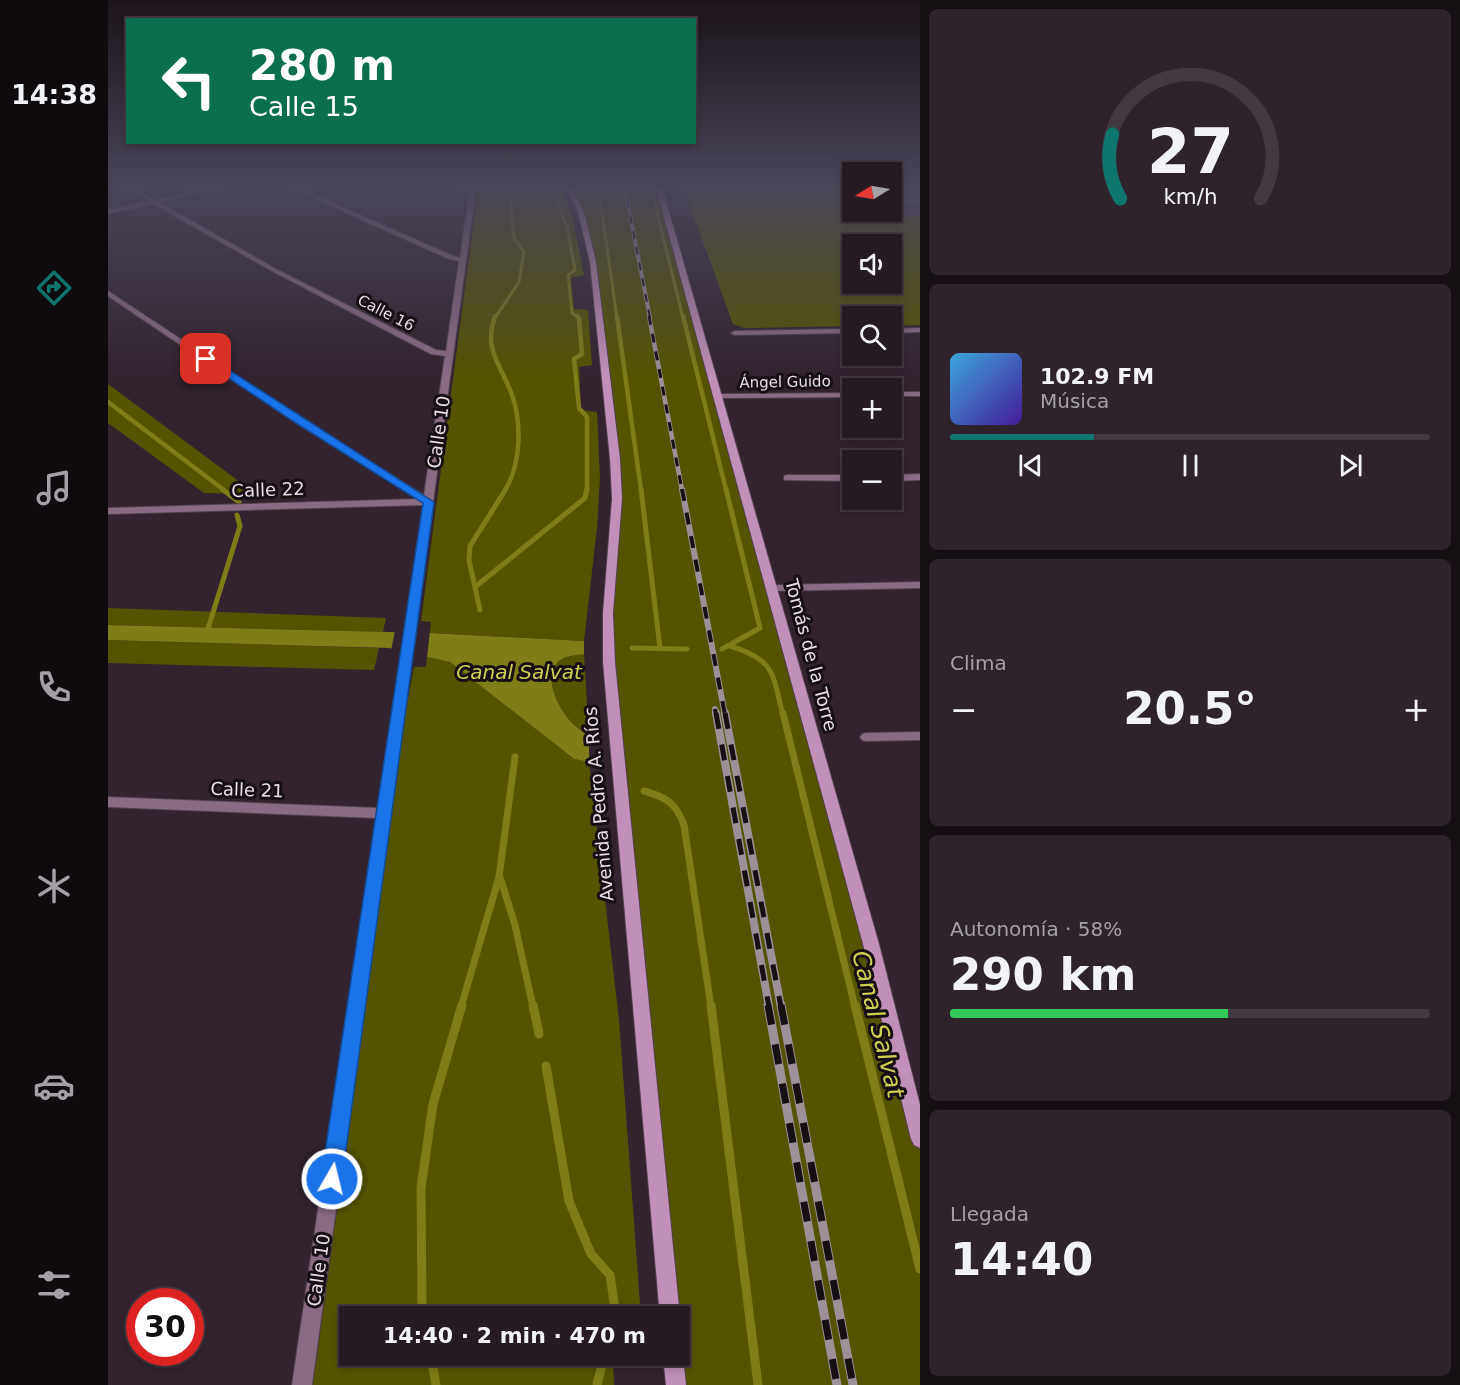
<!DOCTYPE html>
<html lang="es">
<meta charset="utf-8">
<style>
body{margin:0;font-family:"DejaVu Sans",sans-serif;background:#2e232b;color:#f1f3f6;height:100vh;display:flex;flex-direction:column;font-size:22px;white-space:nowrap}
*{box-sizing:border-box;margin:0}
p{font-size:20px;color:#a4a1a6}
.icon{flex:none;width:33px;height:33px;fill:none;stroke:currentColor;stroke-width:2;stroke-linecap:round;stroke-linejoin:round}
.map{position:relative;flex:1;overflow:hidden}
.sheet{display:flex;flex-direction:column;gap:9px;padding:9px;background:#150e13;width:540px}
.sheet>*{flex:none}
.guide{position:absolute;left:18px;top:18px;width:570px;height:126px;border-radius:0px;box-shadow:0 3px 9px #0003,0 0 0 2px #423841;background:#0b6e4f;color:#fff;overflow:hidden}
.needle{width:39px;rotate:259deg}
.fabs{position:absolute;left:734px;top:162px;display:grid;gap:12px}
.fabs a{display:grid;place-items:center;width:60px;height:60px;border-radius:0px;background:#261a23;box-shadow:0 3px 9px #0003,0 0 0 2px #423841;font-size:30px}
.speed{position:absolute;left:18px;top:1288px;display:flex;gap:12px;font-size:30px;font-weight:700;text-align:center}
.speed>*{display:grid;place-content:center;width:78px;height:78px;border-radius:50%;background:#261a23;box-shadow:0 3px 9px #0003,0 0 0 2px #423841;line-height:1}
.speed .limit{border:9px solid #d22;background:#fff;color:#111}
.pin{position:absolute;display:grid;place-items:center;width:51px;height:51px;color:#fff;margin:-26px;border-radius:12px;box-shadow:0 3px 9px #0006}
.me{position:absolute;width:66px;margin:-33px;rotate:8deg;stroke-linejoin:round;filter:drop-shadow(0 0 4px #0008)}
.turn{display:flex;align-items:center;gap:21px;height:126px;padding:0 24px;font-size:27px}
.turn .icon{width:78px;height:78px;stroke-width:2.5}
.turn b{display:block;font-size:42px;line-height:51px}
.big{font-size:45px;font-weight:600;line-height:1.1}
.sheet .tile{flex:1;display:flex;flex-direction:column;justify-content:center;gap:9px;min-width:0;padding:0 21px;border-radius:9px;background:#2e232b}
.sheet .dial{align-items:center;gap:0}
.dial svg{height:156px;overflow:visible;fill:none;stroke:#423841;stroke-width:7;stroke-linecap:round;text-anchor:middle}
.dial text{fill:#f1f3f6;stroke:none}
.song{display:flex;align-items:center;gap:18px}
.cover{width:72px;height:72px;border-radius:9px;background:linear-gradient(135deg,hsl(200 70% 55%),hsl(260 70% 35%))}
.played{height:6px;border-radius:3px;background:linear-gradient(90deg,#0f766e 30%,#423841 30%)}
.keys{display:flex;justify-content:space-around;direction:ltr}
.heat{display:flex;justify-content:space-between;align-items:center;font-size:33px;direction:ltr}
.charge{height:9px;border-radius:4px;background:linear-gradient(90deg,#34c759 58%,#423841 0)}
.trip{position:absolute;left:231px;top:1306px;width:351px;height:60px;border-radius:0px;background:#261a23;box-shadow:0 3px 9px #0003,0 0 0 2px #423841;font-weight:600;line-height:60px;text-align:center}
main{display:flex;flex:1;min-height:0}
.tabs{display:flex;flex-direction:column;width:108px;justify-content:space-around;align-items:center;background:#0f0a0e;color:#a4a1a6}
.tabs .icon{width:42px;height:42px}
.tabs .on{color:#0f766e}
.tabs b{font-size:27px;color:#f1f3f6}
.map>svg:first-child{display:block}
.green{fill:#545400;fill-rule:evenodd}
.water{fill:#7e7d18}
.pier{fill:#32232f}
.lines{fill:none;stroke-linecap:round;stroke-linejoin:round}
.stream-far4{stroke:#7e7d18;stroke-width:3}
.stream-far3{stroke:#7e7d18;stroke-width:4.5}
.stream-far2{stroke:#7e7d18;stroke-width:5}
.stream-far1{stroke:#7e7d18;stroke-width:7}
.stream{stroke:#7e7d18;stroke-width:9}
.street-casing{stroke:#4f414c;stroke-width:2}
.secondary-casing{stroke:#4f414c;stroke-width:2}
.street{fill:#8a6b84;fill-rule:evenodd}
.secondary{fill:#c190b8;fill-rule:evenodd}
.rail-far4-casing{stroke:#9c9099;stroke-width:4}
.rail-far3-casing{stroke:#9c9099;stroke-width:4.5}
.rail-far2-casing{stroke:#9c9099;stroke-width:6}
.rail-far1-casing{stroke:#9c9099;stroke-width:8}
.rail-casing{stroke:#9c9099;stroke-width:9}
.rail-far4{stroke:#160f14;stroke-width:2;stroke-dasharray:8;stroke-linecap:butt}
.rail-far3{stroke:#160f14;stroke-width:3;stroke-dasharray:9;stroke-linecap:butt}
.rail-far2{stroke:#160f14;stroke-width:4;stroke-dasharray:12;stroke-linecap:butt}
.rail-far1{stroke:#160f14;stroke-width:5;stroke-dasharray:16;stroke-linecap:butt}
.rail{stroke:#160f14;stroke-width:7;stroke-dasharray:20;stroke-linecap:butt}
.wall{fill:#594856}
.building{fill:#685865;stroke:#7c6d7a;stroke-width:1.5}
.route{fill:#1a73e8;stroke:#114b97;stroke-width:1.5}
.labels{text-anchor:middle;stroke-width:6;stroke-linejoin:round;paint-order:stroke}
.far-street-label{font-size:15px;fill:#e8dee6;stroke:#160f14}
.street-label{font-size:18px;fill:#e8dee6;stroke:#160f14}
.water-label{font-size:20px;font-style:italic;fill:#cfcf52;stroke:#160f14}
.near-water-label{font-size:24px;font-style:italic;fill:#cfcf52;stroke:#160f14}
</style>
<main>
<nav class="tabs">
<b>14:38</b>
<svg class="icon on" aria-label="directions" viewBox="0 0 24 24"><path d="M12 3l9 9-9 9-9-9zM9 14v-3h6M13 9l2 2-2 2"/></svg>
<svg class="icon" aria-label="music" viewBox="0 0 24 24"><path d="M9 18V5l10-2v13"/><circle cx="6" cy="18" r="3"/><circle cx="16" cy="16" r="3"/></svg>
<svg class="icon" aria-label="phone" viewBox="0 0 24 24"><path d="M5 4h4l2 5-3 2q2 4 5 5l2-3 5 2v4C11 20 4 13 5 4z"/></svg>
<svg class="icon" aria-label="climate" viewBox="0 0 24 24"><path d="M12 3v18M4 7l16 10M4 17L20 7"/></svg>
<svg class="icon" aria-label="car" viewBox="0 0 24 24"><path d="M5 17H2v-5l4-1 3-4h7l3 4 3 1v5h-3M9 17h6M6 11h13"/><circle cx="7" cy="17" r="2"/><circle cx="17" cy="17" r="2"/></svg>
<svg class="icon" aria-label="filters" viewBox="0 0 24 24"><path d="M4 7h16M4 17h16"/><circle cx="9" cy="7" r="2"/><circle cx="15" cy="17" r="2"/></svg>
</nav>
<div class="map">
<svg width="812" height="1385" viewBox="0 0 812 1385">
<rect width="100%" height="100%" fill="#32232f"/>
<path class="green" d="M354,184H450L464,216L476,275L463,278L466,309L480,310L484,365L471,367L473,410L489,412L492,478L489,528L476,641L322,633L323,622L313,621L369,197L366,189Z
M459,184H550L812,1139V1385H568L572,1356V1317L501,662L507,459L478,230Z
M574,184H744V212H783V184H812V325L783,326V316H744V326L636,328L625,324ZM744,244H783V284H744Z
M0,384L148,494L96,493L0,423Z
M0,608L278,618L275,632L0,625Z
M0,640L271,648L266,670L0,663Z
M476,654L481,736C475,732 468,727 463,722C451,709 434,677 450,662C457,656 468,655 476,654Z
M319,655L342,662L466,759L481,762L511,1020L533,1317H242V1356H523L505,1362L506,1385H205L297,715L306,667H318Z"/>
<path class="water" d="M0,625L322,633L476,641V654C468,655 456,656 450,662C434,677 451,709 463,722C468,727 475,732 481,736V762L466,759L342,662L281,648L0,640Z"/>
<path class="pier" d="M287,630H322L319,658L283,651Z"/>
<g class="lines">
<path class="stream-far4" d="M441,184L459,226L467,270L460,275L464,313L471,318
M469,184L486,194H491
M490,184L509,318
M542,184L575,318
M387,318L411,282L416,252L406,238L402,197L393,184"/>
<path class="stream-far3" d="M387,316C375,351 393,364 404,395C414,423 413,465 397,490
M469,316L471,318L474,354L466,359L471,408L479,417V490
M509,316L533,490
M575,316L618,490
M0,402L116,490"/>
<path class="stream-far2" d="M114,489L131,502
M533,489L552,648
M367,587L477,498L479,489
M372,610L361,560L362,546L398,489
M98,635L132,526L129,515
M622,646C667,660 664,672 675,715
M524,648L579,649
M614,649L652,628L618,489"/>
<path class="stream-far1" d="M675,713L747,1007
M536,791C558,797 568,803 576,825L603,1007
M392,877L407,925L425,1007
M353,1007L391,877L407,757"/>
<path class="stream" d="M425,1005L431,1034
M603,1005L650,1385
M747,1005L812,1269
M438,1066L461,1201L483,1254L502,1275L506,1302L505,1317
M317,1317L314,1303L313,1188L325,1104L354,1005
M323,1356L328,1385
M489,1385L496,1356"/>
<g class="street-casing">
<path id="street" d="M12,184H19L47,200L117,184H128L51,202L168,269L328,350L338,351L351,261L341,259L174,184H182L345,256L352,258L361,196L359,192L341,184C352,184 361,187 367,196L204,1385H184L268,818L0,807V797L270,808L315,505L0,514V508L310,499L188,423L0,296V291L194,419L316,495L337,356L323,354L164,271L45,204L0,214V210L41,201Z
M812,328V332L783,333V329Z
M744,329V333L627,335L623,333L627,331Z
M783,392H812V396H783Z
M744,393V397L610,398L606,396L610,394Z
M812,474V480L783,481V475Z
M679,475H744V481L676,480V476Z
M812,582V588L664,591L659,588L664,585Z
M812,732V740L758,741L754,740L752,737L754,734L758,733Z"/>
</g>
<g class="secondary-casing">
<path id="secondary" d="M456,184H462L476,212L488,262L512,459L514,499L505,613L507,662L572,1317V1318L552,1317L495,662V613L504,499L502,459L482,262L470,212Z
M547,184H553L771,944L812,1105V1148L806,1145L803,1139L755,944Z
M572,1349L575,1356L578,1385H558L555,1356H572Z"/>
</g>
<use href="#street" class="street"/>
<use href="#secondary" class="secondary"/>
<g class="rail-far4-casing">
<path id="rail-far4" d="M516,184L542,318"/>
</g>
<g class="rail-far3-casing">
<path id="rail-far3" d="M541,316L574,490"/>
</g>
<g class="rail-far2-casing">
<path id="rail-far2" d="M574,489L617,715
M607,709L608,715"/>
</g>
<g class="rail-far1-casing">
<path id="rail-far1" d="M608,713L661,1007
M617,713L673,1007"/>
</g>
<g class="rail-casing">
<path id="rail" d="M660,1005L729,1385
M673,1005L745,1385"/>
</g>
<use href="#rail-far4" class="rail-far4"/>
<use href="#rail-far3" class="rail-far3"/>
<use href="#rail-far2" class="rail-far2"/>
<use href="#rail-far1" class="rail-far1"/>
<use href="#rail" class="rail"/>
</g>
<path class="wall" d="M783,185H812V216L791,217L783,208Z"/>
<path class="building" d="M783,185H812V203H794L783,192Z"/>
<linearGradient id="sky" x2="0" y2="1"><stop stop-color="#1c131a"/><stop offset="0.49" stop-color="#494558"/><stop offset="1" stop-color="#494558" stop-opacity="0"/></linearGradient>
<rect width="812" height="378" fill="url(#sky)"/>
<path class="route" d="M95,357H101L326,502L234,1179L231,1186L224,1189L217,1186L213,1179L315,503L188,423L95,361Z"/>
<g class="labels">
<g class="far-street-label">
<text transform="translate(278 313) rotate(27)" y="5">Calle 16</text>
<text transform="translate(677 382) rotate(-1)" y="5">Ángel Guido</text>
</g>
<g class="street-label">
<text transform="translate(331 432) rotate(-82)" y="6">Calle 10</text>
<text transform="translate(160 490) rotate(-2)" y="6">Calle 22</text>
<text transform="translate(703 655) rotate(75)" y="6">Tomás de la Torre</text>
<text transform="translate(139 790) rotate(2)" y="6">Calle 21</text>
<text transform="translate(491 804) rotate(-95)" y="6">Avenida Pedro A. Ríos</text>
<text transform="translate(211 1270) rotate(-82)" y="6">Calle 10</text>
</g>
<g class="water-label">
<text x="411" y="679">Canal Salvat</text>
</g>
<g class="near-water-label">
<text transform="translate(770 1024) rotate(76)" y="8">Canal Salvat</text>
</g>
</g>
</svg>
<div class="fabs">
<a><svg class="needle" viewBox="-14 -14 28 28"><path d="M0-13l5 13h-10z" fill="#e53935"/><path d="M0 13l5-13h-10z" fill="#a4a1a6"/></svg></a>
<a><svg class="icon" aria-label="sound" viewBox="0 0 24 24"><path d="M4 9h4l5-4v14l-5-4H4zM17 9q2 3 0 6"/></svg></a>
<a><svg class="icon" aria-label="search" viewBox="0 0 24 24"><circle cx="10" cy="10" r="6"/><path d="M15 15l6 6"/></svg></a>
<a>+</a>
<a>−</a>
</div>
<div class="speed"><div class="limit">30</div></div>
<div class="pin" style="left:98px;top:359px;background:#d93025"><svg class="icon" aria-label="arrive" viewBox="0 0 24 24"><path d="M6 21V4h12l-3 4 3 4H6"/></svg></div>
<svg class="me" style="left:224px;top:1179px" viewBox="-20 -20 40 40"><circle r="17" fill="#1a73e8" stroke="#fff" stroke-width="3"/><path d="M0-11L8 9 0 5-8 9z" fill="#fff"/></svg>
<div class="trip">14:40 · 2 min · 470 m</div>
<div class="guide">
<div class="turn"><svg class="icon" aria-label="left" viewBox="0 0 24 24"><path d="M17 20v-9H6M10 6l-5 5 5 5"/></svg><div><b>280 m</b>Calle 15</div></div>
</div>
</div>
<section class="sheet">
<div class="tile dial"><svg viewBox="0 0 100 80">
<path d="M14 69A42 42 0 1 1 86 69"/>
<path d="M14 69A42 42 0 0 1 10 36" stroke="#0f766e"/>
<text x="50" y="56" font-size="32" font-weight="700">27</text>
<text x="50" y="72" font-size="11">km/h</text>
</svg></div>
<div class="tile">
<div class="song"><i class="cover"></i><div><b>102.9 FM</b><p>Música</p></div></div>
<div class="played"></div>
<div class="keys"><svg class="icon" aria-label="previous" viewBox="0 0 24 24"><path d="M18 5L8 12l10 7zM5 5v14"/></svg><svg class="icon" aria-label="pause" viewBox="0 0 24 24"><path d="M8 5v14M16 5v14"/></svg><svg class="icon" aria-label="next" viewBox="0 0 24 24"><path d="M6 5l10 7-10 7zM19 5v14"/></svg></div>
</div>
<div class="tile"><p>Clima</p>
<div class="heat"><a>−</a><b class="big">20.5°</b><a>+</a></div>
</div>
<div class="tile"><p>Autonomía · 58%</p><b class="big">290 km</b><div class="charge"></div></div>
<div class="tile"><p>Llegada</p><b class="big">14:40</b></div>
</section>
</main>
